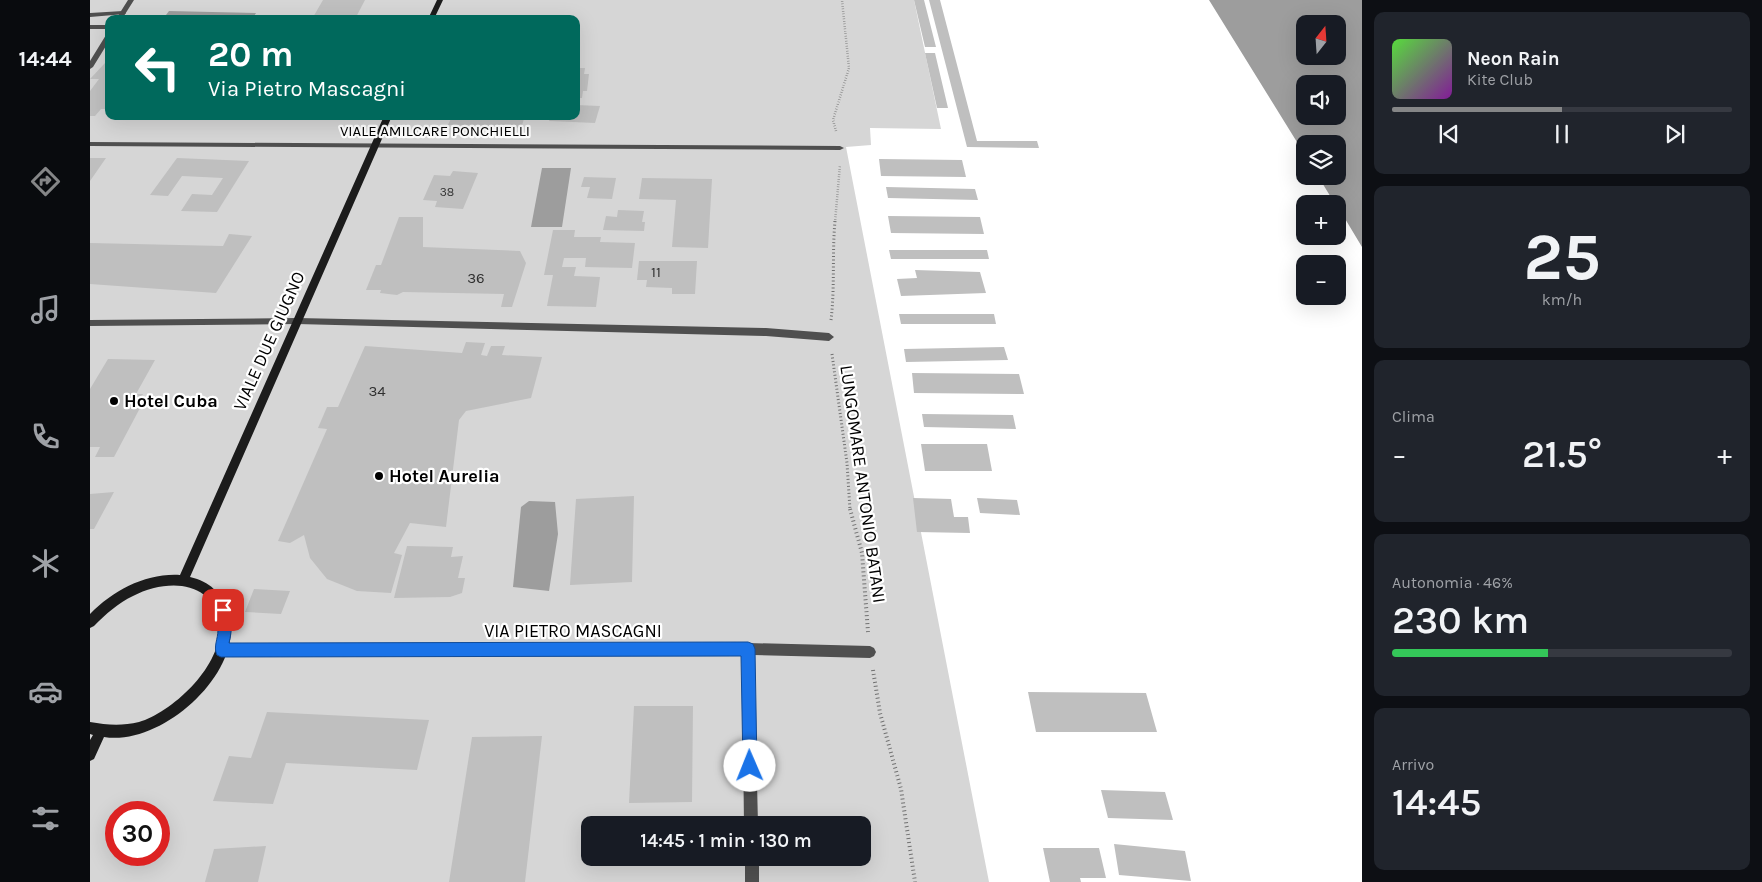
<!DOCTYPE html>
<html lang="it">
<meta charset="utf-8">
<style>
body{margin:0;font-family:Karla,sans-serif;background:#20242c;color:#f1f3f6;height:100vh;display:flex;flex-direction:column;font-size:19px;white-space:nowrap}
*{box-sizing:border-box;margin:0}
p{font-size:16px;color:#9ea1a6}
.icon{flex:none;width:28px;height:28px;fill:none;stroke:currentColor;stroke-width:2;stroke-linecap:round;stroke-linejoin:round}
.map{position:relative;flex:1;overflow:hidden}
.sheet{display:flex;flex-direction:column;gap:12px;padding:12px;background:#0d0f14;width:400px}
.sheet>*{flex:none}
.hud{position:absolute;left:15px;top:15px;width:475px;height:105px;border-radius:10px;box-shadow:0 5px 20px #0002;background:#00695c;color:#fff;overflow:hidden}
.needle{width:32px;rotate:17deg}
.buttons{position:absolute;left:1206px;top:15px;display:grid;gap:10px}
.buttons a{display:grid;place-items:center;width:50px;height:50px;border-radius:10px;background:#171b24;box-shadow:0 5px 20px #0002;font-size:25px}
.speed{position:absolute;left:15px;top:801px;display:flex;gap:10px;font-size:25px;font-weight:700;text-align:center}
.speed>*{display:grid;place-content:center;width:65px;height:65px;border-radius:50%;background:#171b24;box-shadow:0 5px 20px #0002;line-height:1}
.speed .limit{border:8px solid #d22;background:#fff;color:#111}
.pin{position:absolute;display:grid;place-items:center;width:42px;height:42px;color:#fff;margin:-21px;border-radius:10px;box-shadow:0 2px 8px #0006}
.me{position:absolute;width:55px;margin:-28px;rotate:359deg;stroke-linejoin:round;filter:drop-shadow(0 0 4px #0008)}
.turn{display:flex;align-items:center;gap:18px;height:105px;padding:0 20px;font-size:22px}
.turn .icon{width:65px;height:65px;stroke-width:2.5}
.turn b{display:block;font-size:35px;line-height:42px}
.big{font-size:38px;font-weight:600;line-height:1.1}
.sheet .card{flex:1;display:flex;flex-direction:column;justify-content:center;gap:8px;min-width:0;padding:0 18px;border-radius:10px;background:#20242c}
.sheet .dial{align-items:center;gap:0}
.dial b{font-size:65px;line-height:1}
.song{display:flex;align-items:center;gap:15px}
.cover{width:60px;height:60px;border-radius:8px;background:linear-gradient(135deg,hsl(110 70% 55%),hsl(290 70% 35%))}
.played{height:5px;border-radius:2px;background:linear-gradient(90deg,#858687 50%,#363941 50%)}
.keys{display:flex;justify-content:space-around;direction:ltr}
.heat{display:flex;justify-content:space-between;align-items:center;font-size:28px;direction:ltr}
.charge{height:8px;border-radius:4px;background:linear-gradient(90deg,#34c759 46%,#363941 0)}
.trip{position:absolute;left:491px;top:816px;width:290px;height:50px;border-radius:10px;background:#171b24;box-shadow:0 5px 20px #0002;font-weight:600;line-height:50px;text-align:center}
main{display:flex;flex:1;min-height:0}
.tabs{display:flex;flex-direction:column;width:90px;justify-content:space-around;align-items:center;background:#090b0e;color:#9ea1a6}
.tabs .icon{width:35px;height:35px}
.tabs .current{color:#858687}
.tabs b{font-size:22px;color:#f1f3f6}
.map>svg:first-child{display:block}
.green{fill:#d6d6d6;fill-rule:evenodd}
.water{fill:#9d9d9d;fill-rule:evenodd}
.building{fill:#bfbfbf}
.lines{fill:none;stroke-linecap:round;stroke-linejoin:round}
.path-far2{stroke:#717171;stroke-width:2.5;stroke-dasharray:0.5 2;stroke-linecap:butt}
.path-far1{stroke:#717171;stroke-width:3;stroke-dasharray:1 2.5;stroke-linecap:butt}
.path{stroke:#717171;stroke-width:4;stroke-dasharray:1 3;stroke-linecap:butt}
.lane{fill:#4f4f4f;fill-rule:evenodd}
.street{fill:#4f4f4f;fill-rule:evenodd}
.secondary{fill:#1c1c1c;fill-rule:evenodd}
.route{fill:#1a73e8;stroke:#114b97}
.poi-dot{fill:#000;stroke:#fff;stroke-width:2}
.labels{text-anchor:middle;stroke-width:4.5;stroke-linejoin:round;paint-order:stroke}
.far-number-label{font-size:12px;fill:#303030}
.far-street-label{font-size:15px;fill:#000;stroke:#fff}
.number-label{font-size:15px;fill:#303030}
.street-label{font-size:18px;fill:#000;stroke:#fff}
.poi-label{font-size:18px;font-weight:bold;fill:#000;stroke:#fff;text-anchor:start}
</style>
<main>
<nav class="tabs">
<b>14:44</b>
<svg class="icon current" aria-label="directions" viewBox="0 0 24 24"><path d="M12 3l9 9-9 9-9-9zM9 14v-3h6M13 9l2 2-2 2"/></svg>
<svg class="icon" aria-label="music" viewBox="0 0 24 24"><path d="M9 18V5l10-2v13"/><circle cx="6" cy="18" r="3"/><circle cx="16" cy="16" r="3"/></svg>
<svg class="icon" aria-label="phone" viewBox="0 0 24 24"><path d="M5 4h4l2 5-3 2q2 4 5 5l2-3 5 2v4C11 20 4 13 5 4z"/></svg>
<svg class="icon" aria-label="climate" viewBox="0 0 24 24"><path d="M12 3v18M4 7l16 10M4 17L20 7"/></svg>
<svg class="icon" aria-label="car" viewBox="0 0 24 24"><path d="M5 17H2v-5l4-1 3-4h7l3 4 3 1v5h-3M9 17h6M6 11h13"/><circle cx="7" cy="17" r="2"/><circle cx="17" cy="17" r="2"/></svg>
<svg class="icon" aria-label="filters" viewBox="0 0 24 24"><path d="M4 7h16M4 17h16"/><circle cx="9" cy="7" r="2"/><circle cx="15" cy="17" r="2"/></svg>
</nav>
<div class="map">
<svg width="1272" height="882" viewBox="0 0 1272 882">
<rect width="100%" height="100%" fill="#fff"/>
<path class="green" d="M0,0H824L851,129L780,128L781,145L756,147L899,882H0ZM19,19H486V116H19ZM26,812H69V855H26ZM500,825H772V858H500Z"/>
<path class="water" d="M1119,0H1272V247L1248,207V204H1245L1228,176H1248V144H1215V155ZM1215,24H1248V56H1215ZM1215,84H1248V116H1215Z
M79,11L166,13L162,19H73Z
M452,168H481L472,227H441Z
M439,501L465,502L468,534L459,591L423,587L431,507Z"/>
<path class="building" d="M233,0H275L265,19H222Z
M824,0H834L846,47H835Z
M839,0H850L887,141H947L949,148L877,147Z
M835,53H845L858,108H847Z
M15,63H19V109H11L5,116H0V91L9,79H0Z
M486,68H495L494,74H499L497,91H493L492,98H486Z
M486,105L510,106L505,123L459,121L461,116H486Z
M362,116H435L431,128L358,125Z
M0,158H16L0,181Z
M87,158L159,161L127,212L91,211L102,194L122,195L133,178L92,176L78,196L60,195Z
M789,159L872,160L876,177L791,176Z
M363,171L388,173L373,209L345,207L347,201L333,200L344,175L360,176Z
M494,177L526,178L522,199L497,198L500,187H491Z
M552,178L622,179L618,248L582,247L586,200L549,199Z
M796,187L885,189L888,200L798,198Z
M528,210L554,211L552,222H555L554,231L513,230L516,216L527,217Z
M798,216L890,217L894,234L801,233Z
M309,217H333V247L430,251L436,263L422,307H411L414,294L313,292L307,295L290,293L291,290H276L286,265H291Z
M463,230H485L484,237H511L510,242L545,243L542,268L495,267L496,258H474L472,267H486L484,276L510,277L506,307L457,306L463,275H454Z
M139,234L162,236L126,293L0,284V243L133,246Z
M799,250H897L899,259H801Z
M549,261H607L605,294H582V288L556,287L557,280H547Z
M825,270L890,272L896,293L811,296L807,279L827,278Z
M809,314H904L906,324H811Z
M376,342L395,343L391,355L397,356L401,346H415L412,355L452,357L441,398L376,411L369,420L356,527L320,523L304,553L312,555L301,593L267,591L237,579L220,558L214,535L200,543L188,541L237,429L228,428L237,407H248L275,346L372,353Z
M914,347L918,360L816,362L814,349Z
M18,359L65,360L46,394H53L45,408H50L24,457H5L10,447H0V389Z
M822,373L929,374L934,394L824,393Z
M832,414L923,415L926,429L834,427Z
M831,444H897L902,471H835Z
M24,492L4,529H0V494Z
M544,496L542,582L480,585L486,499Z
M823,498L861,499L864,517H878L880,533L827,532Z
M887,498L927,500L930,515L890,513Z
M317,546L363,547L361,557L373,556L368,578H375L372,593L360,597L304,598Z
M164,589L200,591L191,614L155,612Z
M938,692L1056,693L1067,732H946Z
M544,706H603L602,802L539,803Z
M177,712L339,720L327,770L196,763L183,804L123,801L139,756L161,758Z
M452,736L435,882H359L382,737Z
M1011,790L1075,792L1083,820L1018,818Z
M1024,844L1095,851L1101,881L1029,875Z
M176,846L168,882H115L124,849Z
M953,848H1009L1016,878H990L991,882H960Z"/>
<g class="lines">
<path class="path-far2" d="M746,131L743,120L759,68L752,0
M745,222L750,165"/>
<path class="path-far1" d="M741,320C745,287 742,254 745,221
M742,354L757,463L760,510"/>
<path class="path" d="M760,509L772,553L778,632
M783,670L790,713L811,789L825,882"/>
<path class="lane" d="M33,11L36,13L35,14L0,17V13Z
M0,25H19V29H0Z"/>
<path class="street" d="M38,0H44L32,19H26Z
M19,33V41L3,67L0,69V61L16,35Z
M0,142L750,146L754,148L750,150L0,146Z
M207,318L676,328L739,333L744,337L739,341L676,336L207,324L0,326V320Z
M658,643L780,646L784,648L786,652L784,656L780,658L664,655L668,825H654L652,655L131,656L127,654L125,650L127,646L131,644Z
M655,858H669V882H655Z"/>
<path class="secondary" d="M347,0H353L344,19H338Z
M294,116H302L100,577C120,582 131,592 137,612C138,616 141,622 141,627C143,682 68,746 14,737L4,759L0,761V740L3,735L0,734V722C17,725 32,726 49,722C83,712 134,664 129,625C124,579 76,579 43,596C28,603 16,614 4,626L0,628V614C24,590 56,573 90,575Z"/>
</g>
<path class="route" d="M133,604L138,606C143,618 142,631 139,643L658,642L663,644L665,649L667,766L665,771L660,774L655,771L653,766L651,656L131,657L127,655C123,647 128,639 128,630C129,622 125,614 128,606Z"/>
<g class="poi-dot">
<circle cx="24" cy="401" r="5"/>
<circle cx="289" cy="476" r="5"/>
</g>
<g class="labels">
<g class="far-number-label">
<text x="357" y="196">38</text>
</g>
<g class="far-street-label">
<text x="345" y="136">VIALE AMILCARE PONCHIELLI</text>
</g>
<g class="number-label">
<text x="566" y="277">11</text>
<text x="386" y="283">36</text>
<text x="287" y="396">34</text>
</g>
<g class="street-label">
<text transform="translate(179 341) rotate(-66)" y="6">VIALE DUE GIUGNO</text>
<text transform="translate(773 484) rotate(82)" y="6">LUNGOMARE ANTONIO BATANI</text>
<text x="483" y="637">VIA PIETRO MASCAGNI</text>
</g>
<g class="poi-label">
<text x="34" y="407">Hotel Cuba</text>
<text x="299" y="482">Hotel Aurelia</text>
</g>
</g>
</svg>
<div class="buttons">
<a><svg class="needle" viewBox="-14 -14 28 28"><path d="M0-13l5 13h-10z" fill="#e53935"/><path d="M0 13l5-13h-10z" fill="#9ea1a6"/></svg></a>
<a><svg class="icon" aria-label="sound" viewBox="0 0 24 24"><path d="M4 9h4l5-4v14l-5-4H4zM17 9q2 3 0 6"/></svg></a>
<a><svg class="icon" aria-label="layers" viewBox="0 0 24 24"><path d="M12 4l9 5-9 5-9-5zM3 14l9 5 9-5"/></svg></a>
<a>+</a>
<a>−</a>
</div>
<div class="speed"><div class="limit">30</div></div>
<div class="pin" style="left:133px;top:610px;background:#d93025"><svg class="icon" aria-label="arrive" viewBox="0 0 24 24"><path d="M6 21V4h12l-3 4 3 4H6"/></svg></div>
<svg class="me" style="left:660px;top:766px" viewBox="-20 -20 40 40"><circle r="19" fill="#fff"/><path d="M0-13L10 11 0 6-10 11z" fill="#1a73e8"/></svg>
<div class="trip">14:45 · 1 min · 130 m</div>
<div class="hud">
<div class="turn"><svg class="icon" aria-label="left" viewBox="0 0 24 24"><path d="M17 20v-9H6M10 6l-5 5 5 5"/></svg><div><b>20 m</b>Via Pietro Mascagni</div></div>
</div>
</div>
<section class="sheet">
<div class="card">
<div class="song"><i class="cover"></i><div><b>Neon Rain</b><p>Kite Club</p></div></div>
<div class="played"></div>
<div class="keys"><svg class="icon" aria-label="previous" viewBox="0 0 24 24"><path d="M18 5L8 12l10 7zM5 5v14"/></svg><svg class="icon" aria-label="pause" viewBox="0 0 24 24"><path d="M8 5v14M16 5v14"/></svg><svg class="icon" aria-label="next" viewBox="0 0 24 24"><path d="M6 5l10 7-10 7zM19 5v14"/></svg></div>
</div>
<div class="card dial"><b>25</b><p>km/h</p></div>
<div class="card"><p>Clima</p>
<div class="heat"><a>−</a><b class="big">21.5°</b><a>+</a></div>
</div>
<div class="card"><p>Autonomia · 46%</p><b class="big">230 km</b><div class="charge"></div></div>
<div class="card"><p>Arrivo</p><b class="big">14:45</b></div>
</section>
</main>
